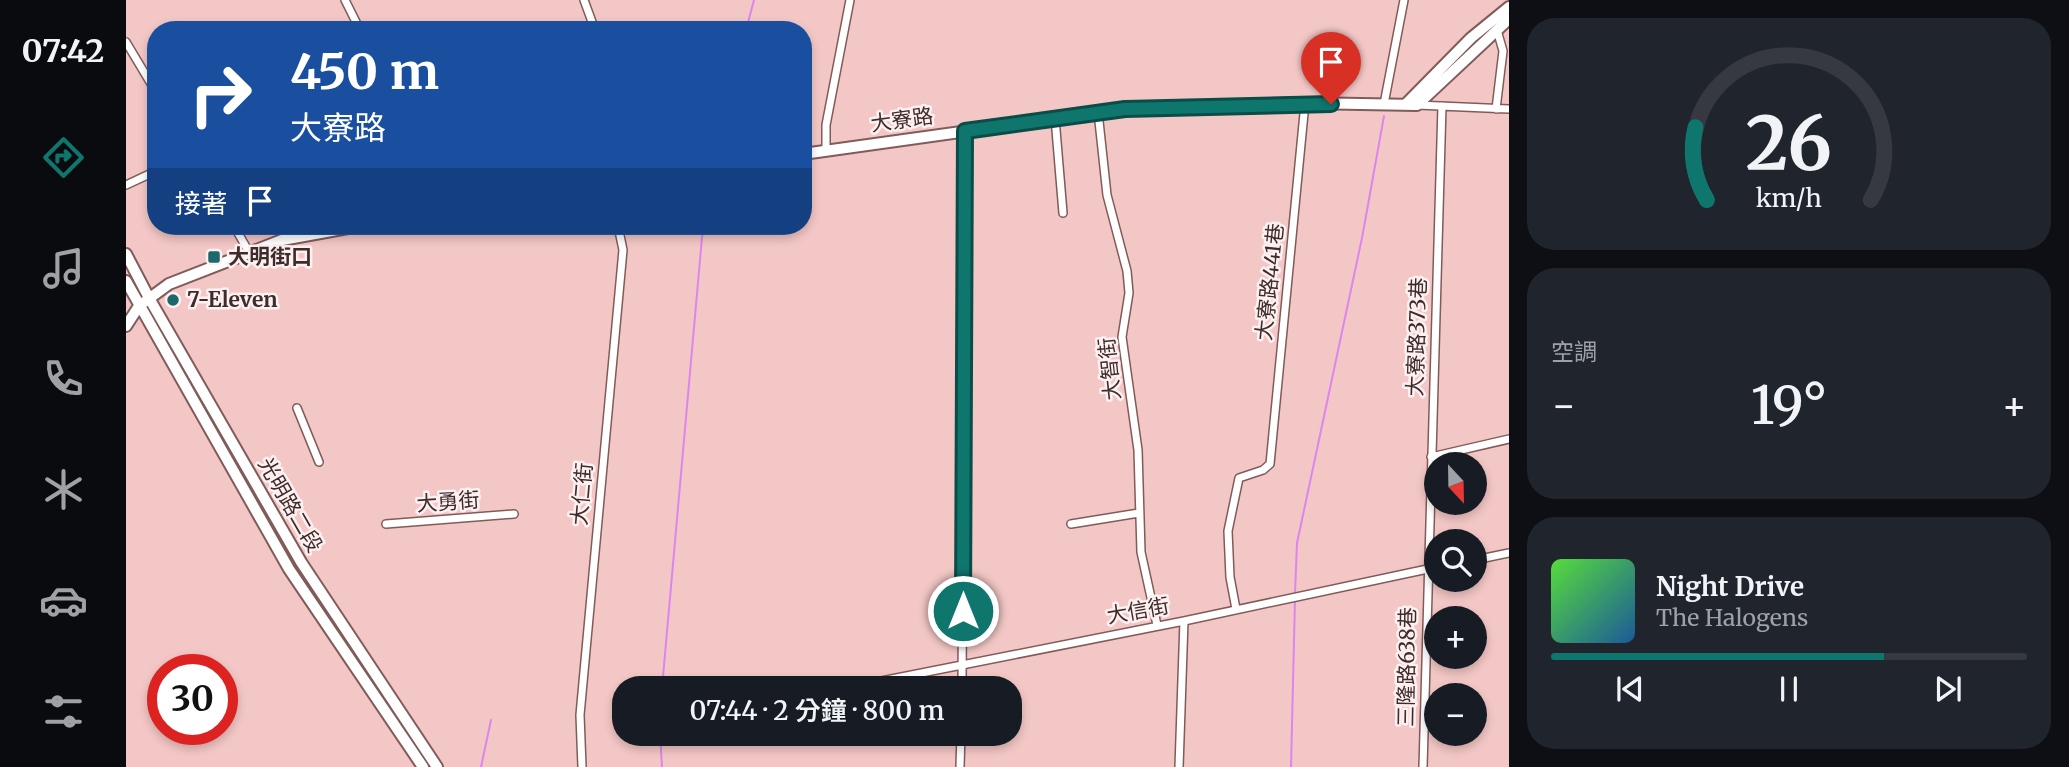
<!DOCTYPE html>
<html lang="zh-TW">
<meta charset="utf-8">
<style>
body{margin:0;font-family:Merriweather,"Noto Sans TC",serif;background:#20242c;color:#f1f3f6;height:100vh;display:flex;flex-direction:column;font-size:26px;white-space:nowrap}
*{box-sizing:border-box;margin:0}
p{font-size:23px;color:#9ea1a6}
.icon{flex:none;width:38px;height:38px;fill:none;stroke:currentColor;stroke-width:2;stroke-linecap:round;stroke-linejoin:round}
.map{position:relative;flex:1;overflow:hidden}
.side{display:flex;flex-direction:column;gap:18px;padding:18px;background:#0d0f14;width:560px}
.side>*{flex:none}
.banner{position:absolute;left:21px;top:21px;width:665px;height:214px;border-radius:28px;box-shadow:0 4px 10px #0003;background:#1a4fa0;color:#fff;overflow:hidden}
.needle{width:46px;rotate:158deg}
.fabs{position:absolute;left:1298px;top:452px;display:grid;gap:14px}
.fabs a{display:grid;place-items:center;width:63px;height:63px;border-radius:50%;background:#171b24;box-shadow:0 4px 10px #0003;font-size:35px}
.speed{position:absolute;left:21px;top:654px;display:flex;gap:14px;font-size:35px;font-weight:700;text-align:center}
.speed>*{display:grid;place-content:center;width:91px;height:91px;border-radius:50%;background:#171b24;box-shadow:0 4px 10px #0003;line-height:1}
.speed .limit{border:10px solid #d22;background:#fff;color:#111}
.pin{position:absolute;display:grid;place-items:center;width:60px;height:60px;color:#fff;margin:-72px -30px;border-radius:50% 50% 50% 0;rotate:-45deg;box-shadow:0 0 7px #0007}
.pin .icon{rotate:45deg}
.me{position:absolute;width:77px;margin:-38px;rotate:0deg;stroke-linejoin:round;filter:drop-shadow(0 0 5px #0008)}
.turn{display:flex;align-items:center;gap:24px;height:147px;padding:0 28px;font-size:32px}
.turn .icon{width:91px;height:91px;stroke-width:2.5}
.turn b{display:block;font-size:49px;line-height:60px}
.then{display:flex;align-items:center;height:66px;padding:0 28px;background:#0003;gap:14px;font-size:26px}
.big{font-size:52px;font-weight:600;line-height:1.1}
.side .widget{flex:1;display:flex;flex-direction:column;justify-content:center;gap:10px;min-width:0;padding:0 24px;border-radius:28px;background:#20242c}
.side .dial{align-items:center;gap:0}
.dial svg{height:182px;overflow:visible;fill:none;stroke:#363941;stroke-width:7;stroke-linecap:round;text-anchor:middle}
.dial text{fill:#f1f3f6;stroke:none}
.song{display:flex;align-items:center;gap:21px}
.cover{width:84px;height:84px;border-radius:10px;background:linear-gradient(135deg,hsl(110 70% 55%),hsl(210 70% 35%))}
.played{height:7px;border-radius:4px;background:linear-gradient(90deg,#0f766e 70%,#363941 70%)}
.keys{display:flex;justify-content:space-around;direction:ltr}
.heat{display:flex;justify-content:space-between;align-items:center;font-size:38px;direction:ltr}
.trip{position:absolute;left:486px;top:676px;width:410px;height:70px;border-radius:28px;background:#171b24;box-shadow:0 4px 10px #0003;font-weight:600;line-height:70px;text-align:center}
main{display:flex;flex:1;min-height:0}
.tabs{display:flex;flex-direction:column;width:126px;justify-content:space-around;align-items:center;background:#090b0e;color:#9ea1a6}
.tabs .icon{width:49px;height:49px}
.tabs .current{color:#0f766e}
.tabs b{font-size:32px;color:#f1f3f6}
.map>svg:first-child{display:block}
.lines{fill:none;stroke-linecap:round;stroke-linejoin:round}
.stream{stroke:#db86ed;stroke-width:2}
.street-casing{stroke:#815b5a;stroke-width:10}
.secondary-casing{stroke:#815b5a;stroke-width:14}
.street{stroke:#fff;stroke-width:7}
.secondary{stroke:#fff;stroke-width:10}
.route-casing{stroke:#0a4d48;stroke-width:18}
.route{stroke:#0f766e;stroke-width:12}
.poi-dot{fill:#1c696d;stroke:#fef0f0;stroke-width:2.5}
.labels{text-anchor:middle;stroke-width:5;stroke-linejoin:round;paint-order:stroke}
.street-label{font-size:21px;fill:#3c2c2b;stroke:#fef0f0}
.poi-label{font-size:21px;font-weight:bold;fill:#3c2c2b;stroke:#fef0f0;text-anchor:start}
</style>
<main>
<nav class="tabs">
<b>07:42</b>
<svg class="icon current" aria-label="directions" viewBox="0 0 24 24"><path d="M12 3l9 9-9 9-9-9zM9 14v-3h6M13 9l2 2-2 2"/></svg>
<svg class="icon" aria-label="music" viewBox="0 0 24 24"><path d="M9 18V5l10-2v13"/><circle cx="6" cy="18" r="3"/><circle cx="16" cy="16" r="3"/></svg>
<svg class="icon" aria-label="phone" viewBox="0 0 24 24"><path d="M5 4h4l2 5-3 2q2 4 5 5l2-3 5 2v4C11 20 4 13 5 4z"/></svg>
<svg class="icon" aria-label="climate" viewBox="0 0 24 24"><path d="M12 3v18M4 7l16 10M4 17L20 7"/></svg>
<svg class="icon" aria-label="car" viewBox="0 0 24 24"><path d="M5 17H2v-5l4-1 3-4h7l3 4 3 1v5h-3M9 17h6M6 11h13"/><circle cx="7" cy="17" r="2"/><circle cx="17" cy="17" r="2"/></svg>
<svg class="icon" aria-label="filters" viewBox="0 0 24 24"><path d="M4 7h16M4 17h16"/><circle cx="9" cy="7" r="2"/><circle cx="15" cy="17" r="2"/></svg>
</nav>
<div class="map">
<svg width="1383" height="767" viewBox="0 0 1383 767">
<rect width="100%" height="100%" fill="#f3c7c5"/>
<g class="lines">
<path class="stream" d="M620,30L628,0
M1169,593L1171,543L1236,238L1258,116
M536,688L577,226
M534,733L536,767
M355,767L365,720
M1165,767L1169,599"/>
<g class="street-casing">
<path id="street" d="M219,0L234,30
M458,0L469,30
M0,42L30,92
M1258,104L1278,0
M1291,105L1383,109
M1370,109L1377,51L1371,30
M972,112L981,195L1001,271L1003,293L996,337L1012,450L1015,552L1031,625
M929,118L937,213
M700,151V125L724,0
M0,185L30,171
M108,226L123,252
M171,408L193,462
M1305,457L1383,439
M260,524L388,514
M945,524L1013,513
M1349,560L1383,553
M1110,609L1104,577L1102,531L1113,478L1137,470L1144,464L1179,103
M720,688L1058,621L1311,567
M836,688L839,131
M456,767L454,715L497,250L492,226
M834,767L835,733
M1053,767L1058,621
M1297,767L1316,106"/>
</g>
<g class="secondary-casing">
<path id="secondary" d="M1279,105L1345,38L1383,7
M677,154L999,109L1179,103L1291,105L1383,19
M0,254L23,298L175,562L311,767
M0,281L163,569L297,767
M0,326L13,306L43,284L156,240L233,226"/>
</g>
<use href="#street" class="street"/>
<use href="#secondary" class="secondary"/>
</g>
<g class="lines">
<g class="route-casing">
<path id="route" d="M837,611L839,131L999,109L1205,104"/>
</g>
<use href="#route" class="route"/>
</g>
<g class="poi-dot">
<rect x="81" y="250" width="14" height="14" rx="3.5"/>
<circle cx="47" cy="300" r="7"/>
</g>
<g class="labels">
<g class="street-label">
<text transform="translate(776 120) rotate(-8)" y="7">大寮路</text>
<text transform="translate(1144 282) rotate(-84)" y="7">大寮路441巷</text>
<text transform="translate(1291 337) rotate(-88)" y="7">大寮路373巷</text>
<text transform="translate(984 369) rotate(-96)" y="7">大智街</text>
<text transform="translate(456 494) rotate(-85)" y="7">大仁街</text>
<text transform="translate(322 502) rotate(-4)" y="7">大勇街</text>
<text transform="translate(164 505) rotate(60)" y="7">光明路二段</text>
<text transform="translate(1012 611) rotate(-10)" y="7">大信街</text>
<text transform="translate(1281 667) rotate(-89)" y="7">三隆路638巷</text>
</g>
<g class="poi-label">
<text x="102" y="264">大明街口</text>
<text x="61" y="307">7-Eleven</text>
</g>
</g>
</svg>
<div class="fabs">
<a><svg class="needle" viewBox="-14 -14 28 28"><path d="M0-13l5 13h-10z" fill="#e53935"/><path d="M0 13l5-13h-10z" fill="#9ea1a6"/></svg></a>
<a><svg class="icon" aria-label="search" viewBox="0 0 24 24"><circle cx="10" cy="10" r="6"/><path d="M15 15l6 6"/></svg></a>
<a>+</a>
<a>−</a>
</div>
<div class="speed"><div class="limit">30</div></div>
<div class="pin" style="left:1205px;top:104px;background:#d93025"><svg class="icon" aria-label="arrive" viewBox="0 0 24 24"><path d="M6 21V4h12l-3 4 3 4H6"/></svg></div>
<svg class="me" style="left:837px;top:611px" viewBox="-20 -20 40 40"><circle r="17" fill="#0f766e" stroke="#fff" stroke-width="3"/><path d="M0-11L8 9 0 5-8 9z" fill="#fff"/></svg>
<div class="trip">07:44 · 2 分鐘 · 800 m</div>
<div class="banner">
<div class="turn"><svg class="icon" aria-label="right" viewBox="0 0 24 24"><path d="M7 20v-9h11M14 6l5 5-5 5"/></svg><div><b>450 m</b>大寮路</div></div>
<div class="then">接著<svg class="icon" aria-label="arrive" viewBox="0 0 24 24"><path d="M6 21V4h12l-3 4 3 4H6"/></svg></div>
</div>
</div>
<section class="side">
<div class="widget dial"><svg viewBox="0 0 100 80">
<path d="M14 69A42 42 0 1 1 86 69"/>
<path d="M14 69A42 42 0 0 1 9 37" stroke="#0f766e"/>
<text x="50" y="56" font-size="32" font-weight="700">26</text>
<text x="50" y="72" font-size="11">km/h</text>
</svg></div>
<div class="widget"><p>空調</p>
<div class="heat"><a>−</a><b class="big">19°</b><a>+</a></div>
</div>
<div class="widget">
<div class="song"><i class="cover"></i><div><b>Night Drive</b><p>The Halogens</p></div></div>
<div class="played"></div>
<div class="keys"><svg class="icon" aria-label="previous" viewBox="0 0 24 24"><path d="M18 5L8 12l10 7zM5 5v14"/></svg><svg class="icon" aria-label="pause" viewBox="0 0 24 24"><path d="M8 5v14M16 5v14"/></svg><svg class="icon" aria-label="next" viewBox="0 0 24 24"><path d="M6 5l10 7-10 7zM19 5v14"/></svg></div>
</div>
</section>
</main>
